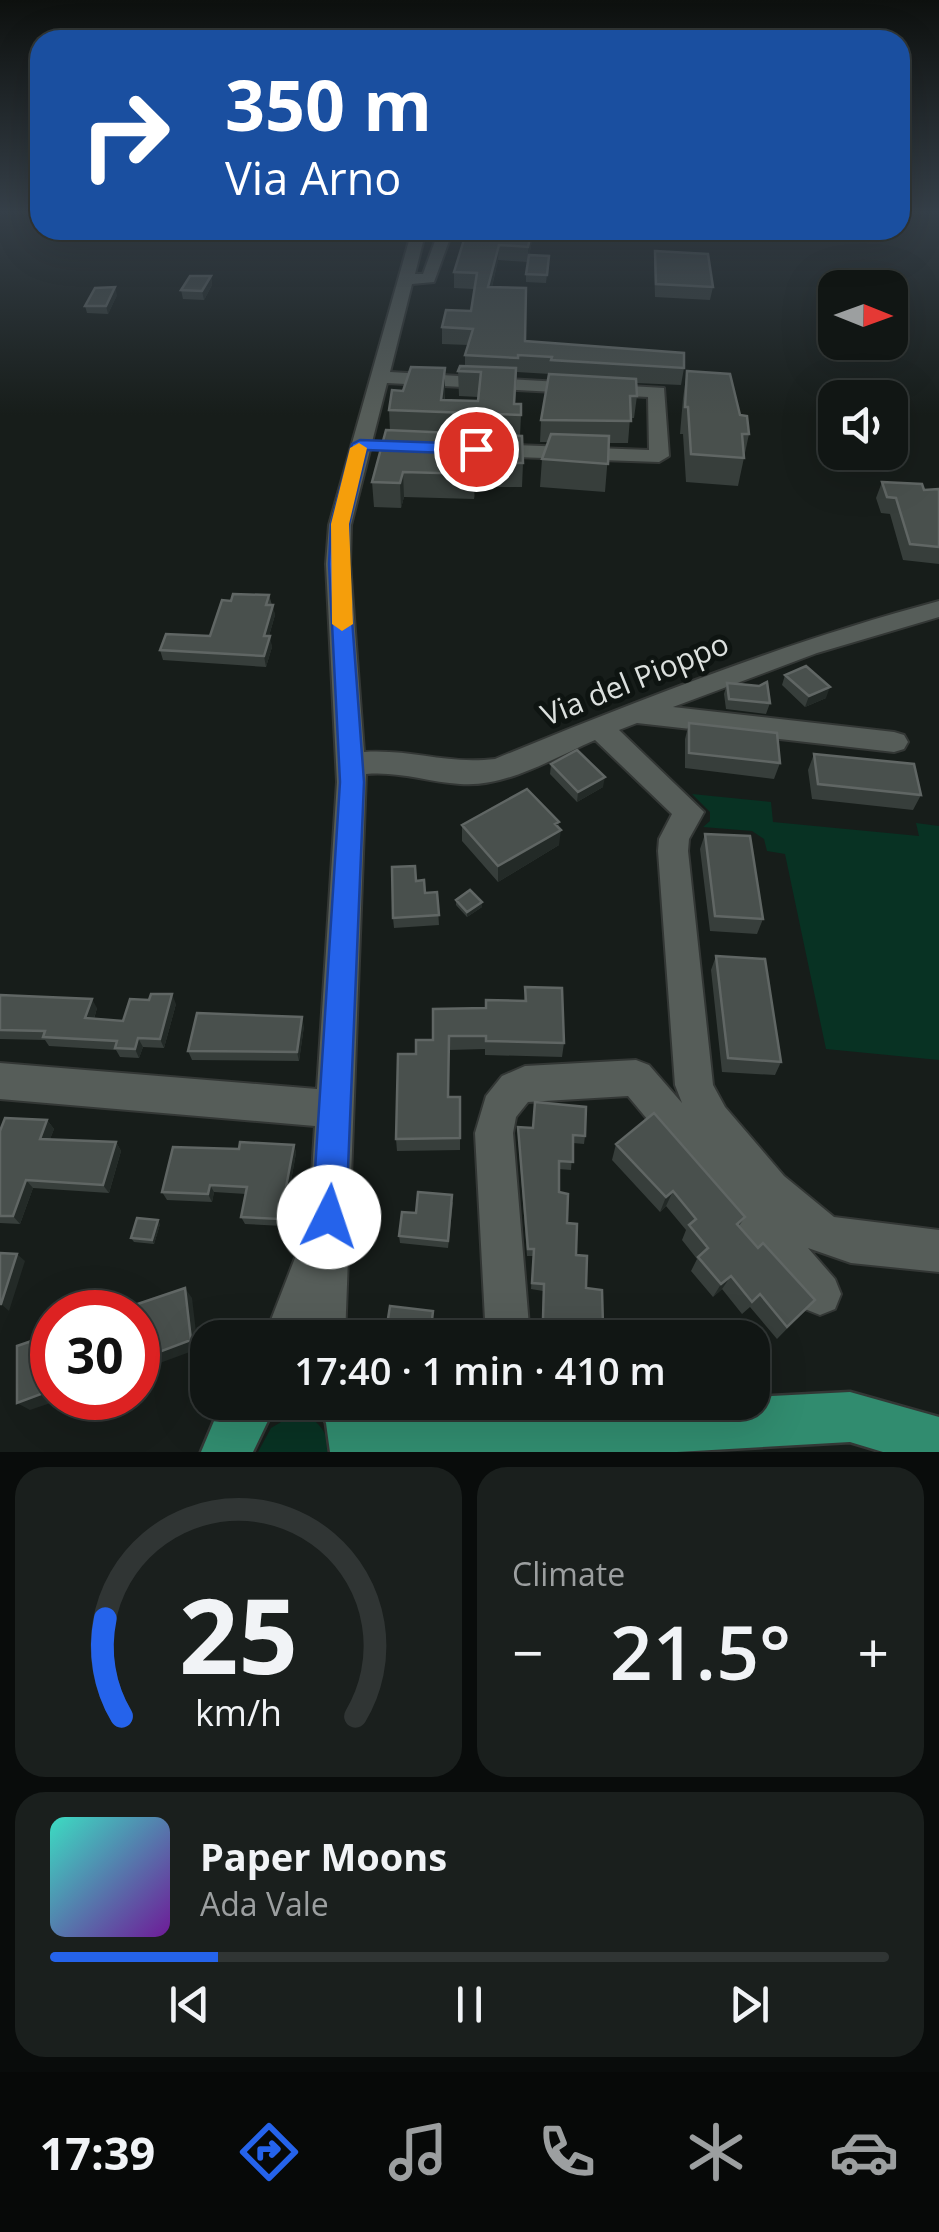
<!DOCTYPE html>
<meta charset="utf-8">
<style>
body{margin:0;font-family:"Open Sans",sans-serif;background:#1a1f1d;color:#f1f3f6;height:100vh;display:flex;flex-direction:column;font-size:38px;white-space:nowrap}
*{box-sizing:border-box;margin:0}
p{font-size:32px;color:#9c9fa0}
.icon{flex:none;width:55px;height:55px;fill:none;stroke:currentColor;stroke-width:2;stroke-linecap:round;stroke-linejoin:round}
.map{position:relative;height:1452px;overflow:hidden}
.sheet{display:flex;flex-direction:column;gap:15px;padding:15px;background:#090c0b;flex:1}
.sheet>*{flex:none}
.hud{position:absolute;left:30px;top:30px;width:880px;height:210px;border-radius:30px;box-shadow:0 10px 40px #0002,0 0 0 2px #303534;background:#1a4fa0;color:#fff;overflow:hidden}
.needle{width:65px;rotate:91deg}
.fabs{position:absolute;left:818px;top:270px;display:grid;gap:20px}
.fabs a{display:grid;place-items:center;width:90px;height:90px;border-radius:20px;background:#111614;box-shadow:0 10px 40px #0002,0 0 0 2px #303534;font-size:50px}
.speed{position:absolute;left:30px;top:1290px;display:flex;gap:20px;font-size:50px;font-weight:700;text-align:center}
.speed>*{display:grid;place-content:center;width:130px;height:130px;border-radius:50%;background:#111614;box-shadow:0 10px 40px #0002,0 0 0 2px #303534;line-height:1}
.speed .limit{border:15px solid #d22;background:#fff;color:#111}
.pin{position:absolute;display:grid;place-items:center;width:85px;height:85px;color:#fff;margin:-42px;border:5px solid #fff;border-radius:50%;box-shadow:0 2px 10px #0007}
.me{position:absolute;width:110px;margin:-55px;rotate:4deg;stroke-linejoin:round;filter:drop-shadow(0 0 8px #0008)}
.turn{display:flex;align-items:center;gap:35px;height:210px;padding:0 30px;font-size:45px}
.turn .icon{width:130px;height:130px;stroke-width:2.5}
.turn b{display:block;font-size:70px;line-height:85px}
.big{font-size:75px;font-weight:600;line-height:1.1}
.sheet .tile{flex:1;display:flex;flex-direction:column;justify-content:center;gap:15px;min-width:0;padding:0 35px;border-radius:30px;background:#1a1f1d}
.sheet .dial{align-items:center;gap:0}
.dial svg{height:260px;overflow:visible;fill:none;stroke:#303534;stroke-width:7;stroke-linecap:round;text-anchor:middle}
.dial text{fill:#f1f3f6;stroke:none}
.song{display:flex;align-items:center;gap:30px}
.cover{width:120px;height:120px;border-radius:15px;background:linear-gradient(135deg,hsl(170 70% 55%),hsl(280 70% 35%))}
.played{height:10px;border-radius:5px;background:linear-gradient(90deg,#2563eb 20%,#303534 20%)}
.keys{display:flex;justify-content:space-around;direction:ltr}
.heat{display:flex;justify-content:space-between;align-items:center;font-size:55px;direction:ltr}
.sheet .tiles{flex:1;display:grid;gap:15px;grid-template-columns:1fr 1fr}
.tile:last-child{grid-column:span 2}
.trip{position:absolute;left:190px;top:1320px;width:580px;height:100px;border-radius:30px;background:#111614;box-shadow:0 10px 40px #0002,0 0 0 2px #303534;font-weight:600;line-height:100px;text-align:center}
.dock{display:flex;height:160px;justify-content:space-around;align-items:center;background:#070908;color:#9c9fa0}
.dock .icon{width:70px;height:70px}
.dock .active{color:#2563eb}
.dock b{font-size:45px;color:#f1f3f6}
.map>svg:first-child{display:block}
.green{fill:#083223}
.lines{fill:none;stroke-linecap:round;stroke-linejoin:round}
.minor-casing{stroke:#333735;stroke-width:4}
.major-casing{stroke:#333735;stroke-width:5}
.minor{fill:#565d59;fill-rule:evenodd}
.major{fill:#318c6f;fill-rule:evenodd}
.wall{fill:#373e3b}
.shaded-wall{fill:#232a27}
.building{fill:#49504d;stroke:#606664;stroke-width:2.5}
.route{fill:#2563eb;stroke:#184099;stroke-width:2.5}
.slow{fill:#f59e0b}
.labels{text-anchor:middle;stroke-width:10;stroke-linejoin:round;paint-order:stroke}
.street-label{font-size:30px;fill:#dce0de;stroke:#0e1411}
</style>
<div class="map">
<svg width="939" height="1452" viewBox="0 0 939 1452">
<rect width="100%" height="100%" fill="#171d1a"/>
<path class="green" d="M692,794L771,802L773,822L919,836L916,823L939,826V1060L826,1049L785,854L767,851L764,839L752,831L703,827L710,821V812Z
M293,1415C315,1415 328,1429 329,1452H258L271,1428Z"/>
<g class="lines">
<g class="minor-casing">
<path id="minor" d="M412,230H426L415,274H423L439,230H453L434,282L412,284L390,372L664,388L669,456L659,462L489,456L479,450L489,444L649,450L648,397L387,383L351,525L350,564L364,752C412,749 447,765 495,759C641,699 786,642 939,601V617L817,653L673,707L894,732L904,735L908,742L904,749L894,752L637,723L619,730L704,812L689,839L688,851L713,1085L725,1107L784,1176L834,1217L939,1230V1272L851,1263L808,1248L835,1279L841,1294L835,1309L820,1315L805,1309L628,1096L528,1102L516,1117L513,1133L530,1338H486L475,1133L486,1096L502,1076L525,1066L636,1060L649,1065L682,1103L675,1085L658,851L659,839L672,814L595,740C554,758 505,788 460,784C428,782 399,771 366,774L345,1338H264L302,1240L308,1238L315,1126L0,1099V1063L317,1089L337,782L326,564L329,525Z"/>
</g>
<g class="major-casing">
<path id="major" d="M850,1392L939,1417V1452H883L850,1442L677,1452H330L326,1423L317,1403L752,1402V1397Z
M222,1402H277L253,1452H201Z"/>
</g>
<use href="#minor" class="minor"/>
<use href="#major" class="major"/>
</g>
<path class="wall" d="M467,230L532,240L528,262L498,260L492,287L525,341L684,368L681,385L636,383L637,396L634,418H630L628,443H609L605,492L540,487L542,459L548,442H540L541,420L550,374L517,372L515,404L521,415L520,436L523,463L522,487H476L474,499L404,497L401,508L374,507L372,482L390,431L389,410L403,391L445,368V400L478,401V397L459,396L458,371L465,366V355L468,345L442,344V327L471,311L474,289L454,288V272Z
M655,251L713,287L710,300L655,297L654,263Z
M549,256L546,283L526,282V274Z
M211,276L212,285L204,300L183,299L181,290Z
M117,295L108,314L87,313L85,306Z
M687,371L740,415L749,434L738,486L686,482L683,434H680L683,398Z
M882,482L924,490L939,489V564L903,560L890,514L881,513L876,498Z
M269,595L275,615L269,636L272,647L266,667L163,660L160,650L210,636L231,601Z
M785,675L826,698L805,707L782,685Z
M727,683L770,703L766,714L726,709L724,694Z
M689,723L780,763L774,779L685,768V739Z
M814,754L921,795L913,810L812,799L808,770Z
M551,764L603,787L577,802L550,774Z
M462,825L558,827L559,845L498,882L462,841Z
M705,834L763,919L757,934L710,931L700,849Z
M416,881L425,893L437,892L439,925L394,928L393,918Z
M456,900L482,907L467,917L456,905Z
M716,956L781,1062L775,1075L722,1072L711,970Z
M525,987L564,1043L562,1057L485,1055V1049L449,1050V1097H460V1150L397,1151L396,1139L416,1054L433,1040L486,1008L524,1001Z
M0,995L97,1008L94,1019L123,1021L176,1004L164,1048L143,1047L139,1058L120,1057L116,1050L49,1046L45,1040L0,1039Z
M304,1026L299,1061L192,1060L188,1051Z
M47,1120L54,1129L50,1139L116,1142L121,1151L109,1193L33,1188L20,1224L0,1223V1131Z
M518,1127L585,1136L584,1144L573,1143L571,1170L559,1169V1192L586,1288L603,1325L600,1331L542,1325L543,1291L531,1289L533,1256H527L518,1135Z
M616,1144L745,1217L739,1226L758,1248L815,1300L777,1339L750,1307L742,1314L722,1289L713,1297L691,1271L697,1259L682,1240L686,1230L666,1206L660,1212L612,1160Z
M294,1145L296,1153L283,1226L245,1224L241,1217L246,1194L214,1192L212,1202L167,1200L162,1192L239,1149Z
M453,1202L448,1248L400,1243L399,1236L416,1213Z
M160,1224L154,1244L134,1242L131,1238Z"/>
<path class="shaded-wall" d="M532,230V240L528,262V247Z
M499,245L498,260L488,303V287Z
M211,276L212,285L204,300L202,291Z
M115,287L117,295L108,314L106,306Z
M445,368V393L443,412L441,400Z
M476,462V487L474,499V474Z
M403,472L404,497L401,508L400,483Z
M273,605L275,615L266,646L264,636Z
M270,636L272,647L266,667L264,656Z
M830,687L826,698L805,707L809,696Z
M605,777L603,787L577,802L578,792Z
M559,822L558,832L561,830L559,845L498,882V866Z
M482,902V907L467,917V912Z
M172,994L176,1004L164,1048L160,1039Z
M92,999L97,1008L91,1028L85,1018Z
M302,1017L304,1026L299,1061L297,1052Z
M138,1038L143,1047L139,1058L135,1049Z
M47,1120L54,1129L47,1147L40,1139Z
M116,1142L121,1151L109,1193L103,1185Z
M294,1145L296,1153L283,1226L280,1219Z
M26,1180L33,1188L20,1224L13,1216Z
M210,1185L214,1192L212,1202L208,1194Z
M673,1191L666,1206L660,1212L666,1197Z
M158,1220L160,1224L154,1244L152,1240Z
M17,1254L25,1261L9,1311L1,1304Z
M731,1276L722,1289L713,1297L721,1284Z
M185,1288L192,1298L198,1349L138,1371V1360Z
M52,1390V1398H65L30,1410L17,1403Z"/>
<path class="building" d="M467,230H532L528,247L499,245L488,287L526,288L525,341L684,353V368L551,360L552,357L518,355V358L465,355L473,329L442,327L446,310L471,311L477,273L454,272Z
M655,251L708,254L713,287L656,284Z
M529,255L549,256L547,275L526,274Z
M190,276H211L202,291L181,290Z
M115,287L106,306H85L95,288Z
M460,366L516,368L514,404H521V415L389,410L392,390L403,391L411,367L445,368L441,400L478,401L481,372L458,371Z
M687,371L730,374L740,415L747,416L749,434H742L744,458L691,454L688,407H685Z
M549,374L636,379L637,396H630L631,421L541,420Z
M386,430L522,436L523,463L476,462L474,474L403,472L400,483L372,482Z
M551,434L609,436L608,464L542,459Z
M882,482L922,484L924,490L939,489V547L910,544L896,498L887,497Z
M233,594L269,595L266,605H273L264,636H270L264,656L160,650L166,634L210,636L222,600L231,601Z
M806,666L830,687L809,696L785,675Z
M767,682L770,703L729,699L727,683L759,686Z
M689,723L777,733L780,763L689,753Z
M577,750L605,777L578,792L551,764Z
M814,754L914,764L921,795L818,784Z
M527,789L559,822L555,824L561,830L498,866L462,825Z
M705,834L750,836L763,919L715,916Z
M415,866L416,881L424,880L425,893L437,892L439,915L393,918L392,867Z
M470,890L482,902L467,912L456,900Z
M716,956L765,959L781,1062L728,1058Z
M525,987L562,988L564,1043L486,1041V1036H449L448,1097H460V1138L396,1139L398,1054H416V1040H433V1009L486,1008V1000L526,1001Z
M151,994H172L160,1039L138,1038L135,1049L115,1048L117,1041L43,1037L45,1031L0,1030V995L92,999L85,1018L123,1021L130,999L149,1000Z
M197,1013L302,1017L297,1052L188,1051Z
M535,1102L586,1107L585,1136L573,1135V1162L559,1161V1192L568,1194L567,1223L577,1224L576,1255L587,1256L586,1288L602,1290L603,1325L543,1319L544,1284L532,1283L534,1249H528L518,1127L533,1128Z
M654,1113L745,1217L737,1224L758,1248L763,1243L815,1300L787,1327L760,1294L752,1302L731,1276L721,1284L698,1257L708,1248L689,1225L696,1219L673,1191L666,1197L616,1144Z
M5,1118L47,1120L40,1139L116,1142L103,1185L26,1180L13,1216H0V1131Z
M240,1142L294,1145L280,1219L241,1217L247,1187L210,1185L208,1194L162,1192L173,1147L239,1149Z
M418,1192L452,1195L448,1241L399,1236L402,1212L416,1213Z
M137,1218L158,1220L152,1240L131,1238Z
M0,1253L17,1254L1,1304H0Z
M185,1288L191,1340L138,1360V1312H114Z
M390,1306L433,1311L430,1338H385Z
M52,1334V1390L17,1403V1346Z"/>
<linearGradient id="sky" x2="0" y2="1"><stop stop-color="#0d100e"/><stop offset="0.51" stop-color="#364049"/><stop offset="1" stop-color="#364049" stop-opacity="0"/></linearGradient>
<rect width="939" height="415" fill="url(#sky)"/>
<path class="route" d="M360,440L476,444L485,449L476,454L367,450L349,524L348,564L364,782L346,1217L341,1229L329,1234L317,1229L312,1217L340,782L329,564L331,524L352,444Z"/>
<path class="slow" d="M359,443L367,448L349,524L353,624L342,631L332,624L331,524L350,448Z"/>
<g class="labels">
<g class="street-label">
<text transform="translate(635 680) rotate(-22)" y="10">Via del Pioppo</text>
</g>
</g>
</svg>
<div class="fabs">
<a><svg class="needle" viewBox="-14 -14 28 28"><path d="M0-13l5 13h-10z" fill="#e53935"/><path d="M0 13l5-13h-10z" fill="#9c9fa0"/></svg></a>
<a><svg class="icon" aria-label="sound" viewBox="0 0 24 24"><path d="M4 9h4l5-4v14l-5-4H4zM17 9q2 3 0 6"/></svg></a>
</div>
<div class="speed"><div class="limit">30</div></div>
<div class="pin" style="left:476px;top:449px;background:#d93025"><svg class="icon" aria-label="arrive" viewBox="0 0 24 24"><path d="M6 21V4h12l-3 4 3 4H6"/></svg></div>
<svg class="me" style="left:329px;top:1217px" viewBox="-20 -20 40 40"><circle r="19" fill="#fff"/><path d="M0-13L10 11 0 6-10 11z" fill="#2563eb"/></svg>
<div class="trip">17:40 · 1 min · 410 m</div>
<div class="hud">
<div class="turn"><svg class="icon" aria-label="right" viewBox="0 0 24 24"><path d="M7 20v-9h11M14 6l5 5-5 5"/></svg><div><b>350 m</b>Via Arno</div></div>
</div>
</div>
<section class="sheet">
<div class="tiles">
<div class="tile dial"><svg viewBox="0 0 100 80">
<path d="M14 69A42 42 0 1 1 86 69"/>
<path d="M14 69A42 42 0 0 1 9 39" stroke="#2563eb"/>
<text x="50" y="56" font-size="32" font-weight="700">25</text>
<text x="50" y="72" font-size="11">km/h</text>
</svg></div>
<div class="tile"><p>Climate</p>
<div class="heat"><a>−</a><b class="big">21.5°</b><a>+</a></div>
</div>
<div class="tile">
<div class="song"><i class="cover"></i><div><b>Paper Moons</b><p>Ada Vale</p></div></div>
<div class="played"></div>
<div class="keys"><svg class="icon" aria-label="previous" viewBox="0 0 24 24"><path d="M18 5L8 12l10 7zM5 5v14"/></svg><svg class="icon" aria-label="pause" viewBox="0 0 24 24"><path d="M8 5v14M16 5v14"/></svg><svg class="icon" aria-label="next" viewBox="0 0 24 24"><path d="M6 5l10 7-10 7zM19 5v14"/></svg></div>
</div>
</div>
</section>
<nav class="dock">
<b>17:39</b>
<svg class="icon active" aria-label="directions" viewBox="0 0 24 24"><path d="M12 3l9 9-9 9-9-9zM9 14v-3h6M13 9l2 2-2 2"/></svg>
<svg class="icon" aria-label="music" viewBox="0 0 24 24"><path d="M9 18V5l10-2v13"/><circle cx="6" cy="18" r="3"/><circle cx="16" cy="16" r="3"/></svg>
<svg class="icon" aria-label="phone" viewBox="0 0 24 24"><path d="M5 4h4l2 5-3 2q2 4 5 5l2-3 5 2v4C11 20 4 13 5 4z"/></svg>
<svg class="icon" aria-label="climate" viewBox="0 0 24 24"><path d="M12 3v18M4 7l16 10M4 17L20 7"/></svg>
<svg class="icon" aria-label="car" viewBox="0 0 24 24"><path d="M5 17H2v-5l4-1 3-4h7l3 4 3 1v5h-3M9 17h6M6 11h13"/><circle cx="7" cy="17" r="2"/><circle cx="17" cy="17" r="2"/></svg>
</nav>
